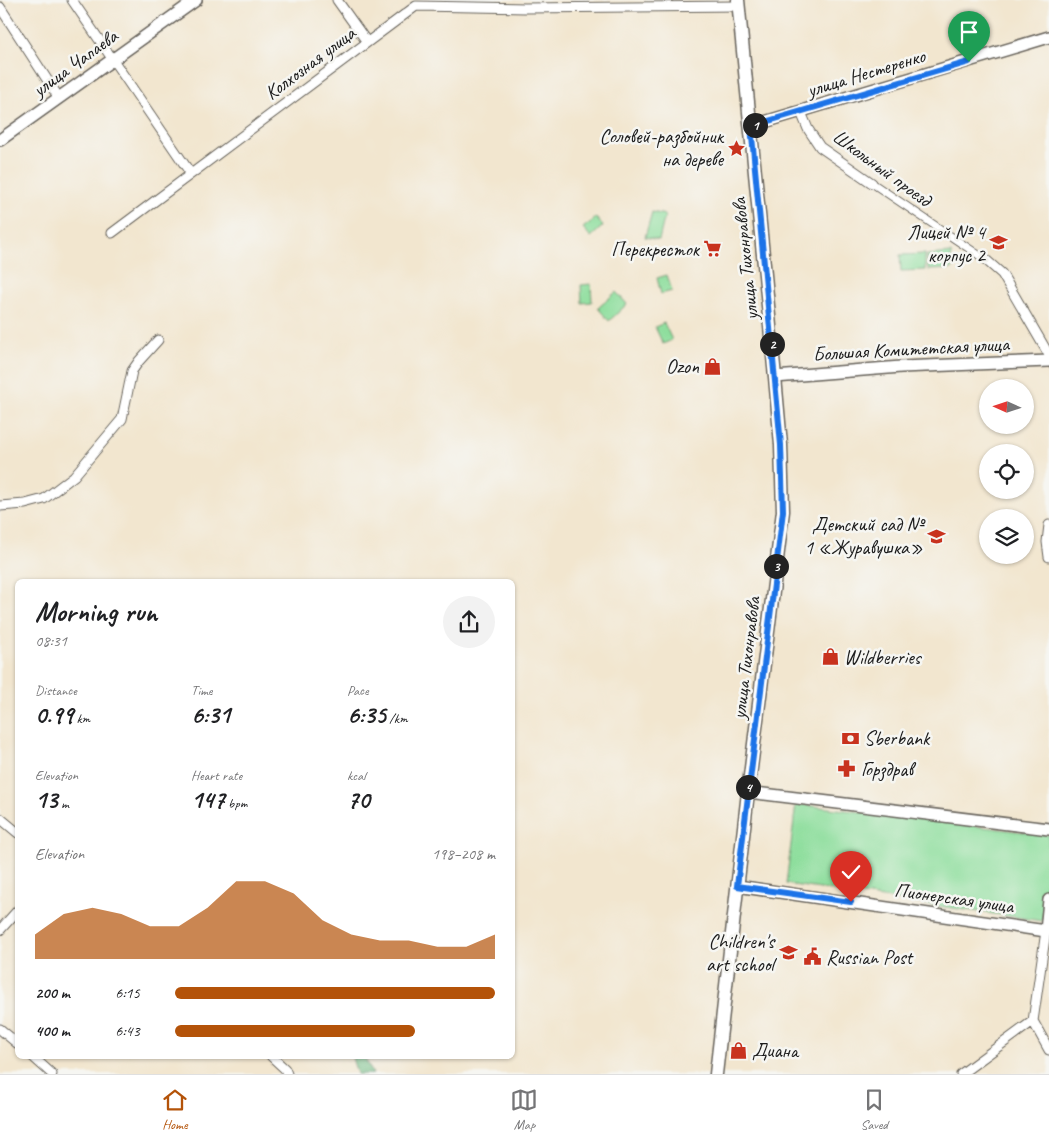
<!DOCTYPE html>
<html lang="en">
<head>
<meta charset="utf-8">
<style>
  body { margin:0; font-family:Caveat,sans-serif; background:#f2f2f2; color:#202124; height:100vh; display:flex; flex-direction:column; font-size:19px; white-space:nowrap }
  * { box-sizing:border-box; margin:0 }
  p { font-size:16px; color:#757577 }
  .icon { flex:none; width:28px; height:28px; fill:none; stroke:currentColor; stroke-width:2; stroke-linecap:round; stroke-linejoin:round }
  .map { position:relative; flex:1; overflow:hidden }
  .details { position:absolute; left:15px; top:579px; width:500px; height:480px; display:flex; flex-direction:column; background:#fff; border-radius:8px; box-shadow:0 1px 4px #0004 }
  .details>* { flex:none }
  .needle { width:32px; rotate:273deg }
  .buttons { position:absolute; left:979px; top:379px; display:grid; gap:10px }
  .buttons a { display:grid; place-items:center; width:55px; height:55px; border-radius:50%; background:#fff; box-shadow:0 1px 4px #0004; font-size:25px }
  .pin { position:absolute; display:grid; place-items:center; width:42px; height:42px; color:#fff; margin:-51px -21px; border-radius:50% 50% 50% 0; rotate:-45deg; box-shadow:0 0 5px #0007 }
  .pin .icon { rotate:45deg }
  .km { position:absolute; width:25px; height:25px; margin:-12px; border-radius:50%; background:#222; color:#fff; font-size:14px; line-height:25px; text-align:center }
  .round { display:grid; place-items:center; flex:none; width:52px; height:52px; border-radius:26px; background:#f2f2f2 }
  .summary { display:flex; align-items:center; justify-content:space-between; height:85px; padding:0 20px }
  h1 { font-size:28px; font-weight:700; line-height:38px }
  .stats { display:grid; grid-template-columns:repeat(3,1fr); gap:8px; height:85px; padding:5px 20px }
  .stats div { display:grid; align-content:center }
  .stats b { font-size:25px; font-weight:700 }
  .stats small { font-size:14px; font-weight:400 }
  .stats p { font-size:14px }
  .chart { height:140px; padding:10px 20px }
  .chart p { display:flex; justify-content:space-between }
  .chart svg { width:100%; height:90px; margin-top:5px; fill:#b45309; opacity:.7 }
  ul { padding:0 20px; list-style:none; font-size:16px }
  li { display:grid; grid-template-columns:80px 60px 1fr; align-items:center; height:38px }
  li i { height:12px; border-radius:6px; background:#b45309 }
  .tab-bar { display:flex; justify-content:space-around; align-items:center; height:70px; border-top:1px solid #e0e0e0; background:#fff; font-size:14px; color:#757577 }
  .tab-bar a { display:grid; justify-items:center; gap:2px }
  .tab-bar .active { color:#b45309 }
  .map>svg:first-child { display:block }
  .green { fill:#8ede9d; stroke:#557d5c }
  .forest { fill:#72bd84; stroke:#476c50 }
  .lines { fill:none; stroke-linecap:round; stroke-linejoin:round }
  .pedestrian-casing { stroke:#67635b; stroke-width:9 }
  .minor-casing { stroke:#67635b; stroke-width:11 }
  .tertiary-casing { stroke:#67635b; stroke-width:14 }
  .secondary-casing { stroke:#67635b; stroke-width:15 }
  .pedestrian { stroke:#fff; stroke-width:7 }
  .minor { stroke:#fff; stroke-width:9 }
  .tertiary { stroke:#fff; stroke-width:11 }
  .secondary { stroke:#fff; stroke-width:12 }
  .route-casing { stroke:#fff; stroke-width:10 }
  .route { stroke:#1a73e8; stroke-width:6 }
  .labels { text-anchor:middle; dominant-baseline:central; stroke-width:5; stroke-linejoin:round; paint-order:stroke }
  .street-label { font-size:20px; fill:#1c1c1c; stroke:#f6f6f2 }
  .poi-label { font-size:20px; fill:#1c1c1c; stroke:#f6f6f2; text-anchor:end }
</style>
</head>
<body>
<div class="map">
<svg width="1049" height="1074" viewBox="0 0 1049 1074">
  <rect width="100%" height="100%" fill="#f6f6f2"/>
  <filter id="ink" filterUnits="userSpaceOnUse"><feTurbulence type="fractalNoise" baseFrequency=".02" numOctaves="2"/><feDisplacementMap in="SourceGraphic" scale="10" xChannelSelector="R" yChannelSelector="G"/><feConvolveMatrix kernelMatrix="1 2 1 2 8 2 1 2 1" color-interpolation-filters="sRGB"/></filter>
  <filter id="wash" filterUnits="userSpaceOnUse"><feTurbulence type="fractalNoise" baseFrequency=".0096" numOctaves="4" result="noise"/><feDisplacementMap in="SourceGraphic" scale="20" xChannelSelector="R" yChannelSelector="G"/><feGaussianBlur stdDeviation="1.12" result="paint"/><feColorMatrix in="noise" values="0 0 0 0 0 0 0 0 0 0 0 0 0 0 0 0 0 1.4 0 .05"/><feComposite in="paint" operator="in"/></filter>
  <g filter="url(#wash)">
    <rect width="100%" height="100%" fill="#f2e6cf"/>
    <path class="green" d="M652,212L665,215L659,240L645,237Z
      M596,218L603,226L591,237L583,228Z
      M951,253L952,269L928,270L927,255Z
      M925,254V270L901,271L900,255Z
      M667,275L672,291L661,294L657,278Z
      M591,284L592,302L582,303L581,285Z
      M616,292L627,304L609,321L598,308Z
      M664,323L672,340L663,344L655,327Z
      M796,804L1049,835V860L1042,921L786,884Z"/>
    <path class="forest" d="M353,1056H364L373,1074H357L352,1058Z"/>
  </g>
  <g filter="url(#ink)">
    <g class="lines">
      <defs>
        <path id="pedestrian" d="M872,183L986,260"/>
        <path id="minor" d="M72,0L191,174
          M337,0L367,42
          M0,7L59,98
          M801,112L808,129L820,147L872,183
          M112,233L416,6L525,8L739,6
          M986,260L1002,274L1049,355
          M0,506L25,504L44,499L74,476L122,419L132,371L139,361L158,340
          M1049,525L1047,542L1049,557
          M0,818L18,833
          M0,930L18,910
          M1046,931L1033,1021L1049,1050
          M0,1029L18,1044
          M32,1056L52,1074
          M271,1056L285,1069L287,1074
          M961,1074L1033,1021"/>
        <path id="tertiary" d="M751,126L1049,37
          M0,140L196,0
          M775,377L901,367L1049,361
          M748,792L1049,829
          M737,886L1046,931L1049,900"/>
        <path id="secondary" d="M716,1074L748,792L783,511L781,445L775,377L738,0"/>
      </defs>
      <use href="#pedestrian" class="pedestrian-casing"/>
      <use href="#minor" class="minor-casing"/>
      <use href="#tertiary" class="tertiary-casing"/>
      <use href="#secondary" class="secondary-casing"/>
      <use href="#pedestrian" class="pedestrian"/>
      <use href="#minor" class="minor"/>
      <use href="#tertiary" class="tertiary"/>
      <use href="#secondary" class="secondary"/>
    </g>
  </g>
  <g class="lines" filter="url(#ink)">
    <defs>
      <path id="route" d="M851,902L737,886L783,511L781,445L751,126L969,62"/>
    </defs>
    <use href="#route" class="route-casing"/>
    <use href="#route" class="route"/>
  </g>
  <defs>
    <symbol id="sight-bare" viewBox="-9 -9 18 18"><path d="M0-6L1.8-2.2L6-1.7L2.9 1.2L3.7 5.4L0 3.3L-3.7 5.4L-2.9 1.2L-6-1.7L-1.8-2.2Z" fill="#c8321e" stroke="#f6f6f2" stroke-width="2.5" paint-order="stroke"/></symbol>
    <symbol id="school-bare" viewBox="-9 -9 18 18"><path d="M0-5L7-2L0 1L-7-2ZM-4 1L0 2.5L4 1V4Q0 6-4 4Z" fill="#c8321e" stroke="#f6f6f2" stroke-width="2.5" paint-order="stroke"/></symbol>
    <symbol id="supermarket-bare" viewBox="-9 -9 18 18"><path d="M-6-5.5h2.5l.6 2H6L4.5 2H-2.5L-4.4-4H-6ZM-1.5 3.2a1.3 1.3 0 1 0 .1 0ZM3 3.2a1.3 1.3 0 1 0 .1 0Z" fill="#c8321e" stroke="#f6f6f2" stroke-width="2.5" paint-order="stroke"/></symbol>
    <symbol id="shop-bare" viewBox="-9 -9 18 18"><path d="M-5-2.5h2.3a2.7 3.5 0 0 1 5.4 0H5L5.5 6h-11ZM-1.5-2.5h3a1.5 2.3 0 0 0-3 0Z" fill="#c8321e" stroke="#f6f6f2" stroke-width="2.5" paint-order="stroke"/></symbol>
    <symbol id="bank-bare" viewBox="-9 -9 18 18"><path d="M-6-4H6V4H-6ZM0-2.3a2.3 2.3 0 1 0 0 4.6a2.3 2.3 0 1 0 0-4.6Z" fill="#c8321e" stroke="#f6f6f2" stroke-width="2.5" paint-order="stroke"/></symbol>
    <symbol id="pharmacy-bare" viewBox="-9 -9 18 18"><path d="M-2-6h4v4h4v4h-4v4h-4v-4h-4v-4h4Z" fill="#c8321e" stroke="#f6f6f2" stroke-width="2.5" paint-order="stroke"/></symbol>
    <symbol id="civic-bare" viewBox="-9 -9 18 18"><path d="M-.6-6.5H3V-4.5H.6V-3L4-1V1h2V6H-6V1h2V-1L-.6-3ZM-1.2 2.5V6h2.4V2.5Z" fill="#c8321e" stroke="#f6f6f2" stroke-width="2.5" paint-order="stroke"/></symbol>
  </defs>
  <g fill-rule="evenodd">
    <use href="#sight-bare" x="724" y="136" width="25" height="25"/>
    <use href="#school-bare" x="986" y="230" width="25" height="25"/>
    <use href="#supermarket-bare" x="700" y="236" width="25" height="25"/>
    <use href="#shop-bare" x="700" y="354" width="25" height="25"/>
    <use href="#school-bare" x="924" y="524" width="25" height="25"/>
    <use href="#shop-bare" x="818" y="644" width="25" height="25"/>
    <use href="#bank-bare" x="838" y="726" width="25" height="25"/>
    <use href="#pharmacy-bare" x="834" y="756" width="25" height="25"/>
    <use href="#school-bare" x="776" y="940" width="25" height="25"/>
    <use href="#civic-bare" x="800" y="944" width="25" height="25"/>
    <use href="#shop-bare" x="726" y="1038" width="25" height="25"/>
  </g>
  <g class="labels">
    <g class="street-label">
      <text transform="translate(75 63) rotate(-36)">улица Чапаева</text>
      <text transform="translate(310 63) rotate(-37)">Колхозная улица</text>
      <text transform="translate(866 73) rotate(-17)">улица Нестеренко</text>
      <text transform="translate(882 168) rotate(36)">Школьный проезд</text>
      <text transform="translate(745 259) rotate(-96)">улица Тихонравова</text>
      <text transform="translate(911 349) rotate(-3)">Большая Комитетская улица</text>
      <text transform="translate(746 658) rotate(-83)">улица Тихонравова</text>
      <text transform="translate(954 898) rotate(8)">Пионерская улица</text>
    </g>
    <g class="poi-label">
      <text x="723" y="136">Соловей-разбойник<tspan x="723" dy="23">на дереве</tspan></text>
      <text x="985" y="232">Лицей № 4<tspan x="985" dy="23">корпус 2</tspan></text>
      <text x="699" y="249">Перекресток</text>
      <text x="699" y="366">Ozon</text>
      <text x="923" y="524">Детский сад №<tspan x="923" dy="23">1 «Журавушка»</tspan></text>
      <text x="844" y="657" text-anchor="start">Wildberries</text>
      <text x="864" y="738" text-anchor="start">Sberbank</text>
      <text x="861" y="769" text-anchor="start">Горздрав</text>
      <text x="774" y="941">Children's<tspan x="774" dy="23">art school</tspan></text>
      <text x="826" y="957" text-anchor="start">Russian Post</text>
      <text x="752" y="1050" text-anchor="start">Диана</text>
    </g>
  </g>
</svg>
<div class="buttons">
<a><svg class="needle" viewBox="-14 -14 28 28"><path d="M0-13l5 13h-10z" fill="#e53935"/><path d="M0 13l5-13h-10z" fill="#757577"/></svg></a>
<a><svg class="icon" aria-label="locate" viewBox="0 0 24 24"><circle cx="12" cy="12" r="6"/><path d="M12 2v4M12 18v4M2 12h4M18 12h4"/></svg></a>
<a><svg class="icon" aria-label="layers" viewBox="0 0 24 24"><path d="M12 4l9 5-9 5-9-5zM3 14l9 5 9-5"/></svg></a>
</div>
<div class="pin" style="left:969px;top:62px;background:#1e9e55"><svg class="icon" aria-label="arrive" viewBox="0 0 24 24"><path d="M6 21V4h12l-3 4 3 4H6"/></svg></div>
<div class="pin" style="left:851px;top:902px;background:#d93025"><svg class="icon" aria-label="check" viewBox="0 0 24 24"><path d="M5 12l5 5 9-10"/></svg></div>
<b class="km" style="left:755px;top:125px">1</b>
<b class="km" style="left:772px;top:344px">2</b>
<b class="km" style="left:776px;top:566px">3</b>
<b class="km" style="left:748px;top:787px">4</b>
<section class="details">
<div class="summary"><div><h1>Morning run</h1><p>08:31</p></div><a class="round"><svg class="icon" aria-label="share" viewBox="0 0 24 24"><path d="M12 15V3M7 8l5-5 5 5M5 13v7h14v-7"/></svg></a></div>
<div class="stats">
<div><p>Distance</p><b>0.99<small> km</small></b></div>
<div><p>Time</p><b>6:31</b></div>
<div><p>Pace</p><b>6:35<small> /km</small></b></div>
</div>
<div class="stats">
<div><p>Elevation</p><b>13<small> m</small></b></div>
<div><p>Heart rate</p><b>147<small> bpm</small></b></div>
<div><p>kcal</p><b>70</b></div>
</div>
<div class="chart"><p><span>Elevation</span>198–208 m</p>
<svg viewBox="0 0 160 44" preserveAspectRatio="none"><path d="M0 44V32L10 22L20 19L30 22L40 28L50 28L60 19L70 6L80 6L90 12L100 25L110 32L120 35L130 35L140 38L150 38L160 32V44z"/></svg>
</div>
<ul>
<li><b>200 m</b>6:15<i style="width:100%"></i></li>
<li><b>400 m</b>6:43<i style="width:75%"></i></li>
</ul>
</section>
</div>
<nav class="tab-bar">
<a class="active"><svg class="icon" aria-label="home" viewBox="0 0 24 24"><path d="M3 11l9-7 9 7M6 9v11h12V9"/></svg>Home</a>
<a><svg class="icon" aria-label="map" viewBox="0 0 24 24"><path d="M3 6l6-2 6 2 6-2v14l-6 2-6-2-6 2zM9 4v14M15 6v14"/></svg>Map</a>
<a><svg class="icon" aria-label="saved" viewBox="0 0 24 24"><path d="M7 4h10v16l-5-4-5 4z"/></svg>Saved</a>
</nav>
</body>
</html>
